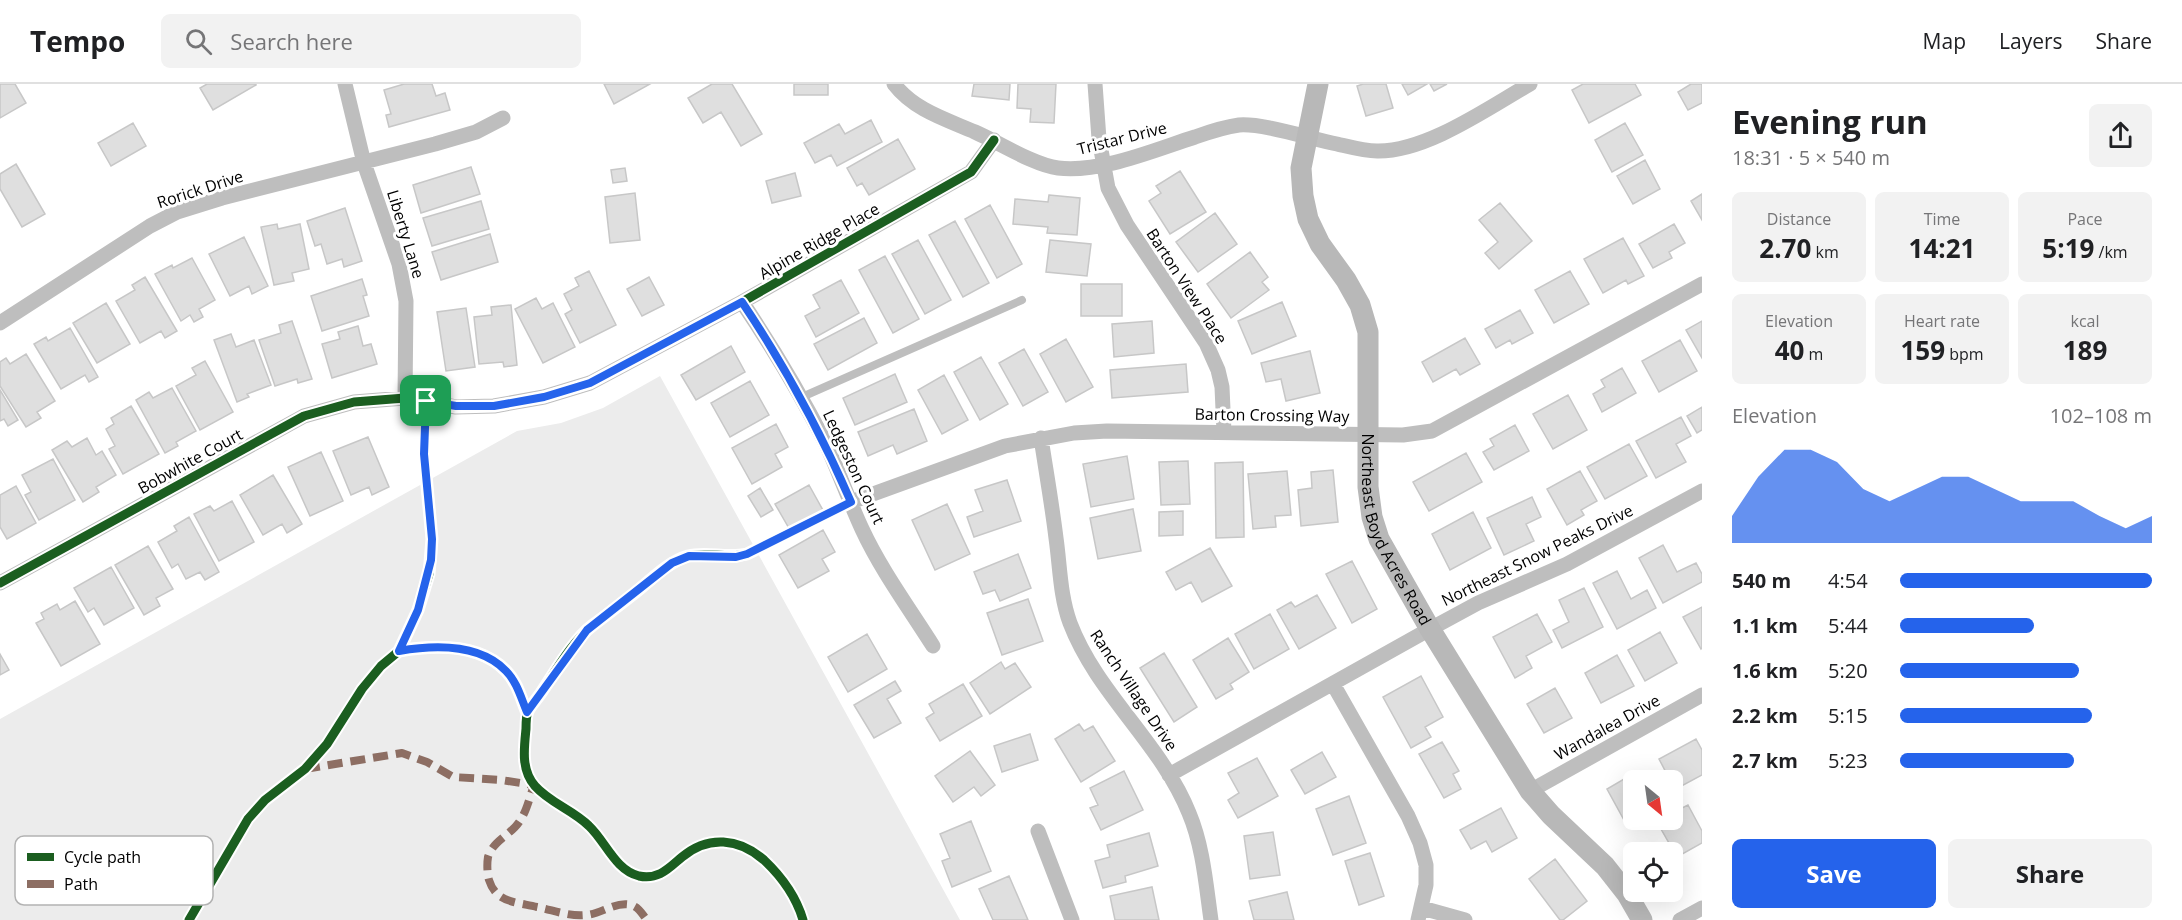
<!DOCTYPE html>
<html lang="en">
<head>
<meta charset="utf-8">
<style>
  body { margin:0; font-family:"Open Sans",sans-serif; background:#f2f2f2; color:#202124; height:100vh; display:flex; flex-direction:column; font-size:22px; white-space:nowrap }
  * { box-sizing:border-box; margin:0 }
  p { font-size:20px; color:#757577 }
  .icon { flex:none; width:33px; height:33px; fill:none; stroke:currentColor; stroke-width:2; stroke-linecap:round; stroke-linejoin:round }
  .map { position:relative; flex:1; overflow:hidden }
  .drawer { display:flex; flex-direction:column; background:#fff; width:480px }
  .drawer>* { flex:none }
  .needle { width:39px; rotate:151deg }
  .buttons { position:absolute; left:1623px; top:686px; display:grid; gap:12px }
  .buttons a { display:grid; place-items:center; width:60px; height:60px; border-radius:9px; background:#fff; box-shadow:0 6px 24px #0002; font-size:30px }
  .pin { position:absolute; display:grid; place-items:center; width:51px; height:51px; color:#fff; margin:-26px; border-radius:12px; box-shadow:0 3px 9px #0006 }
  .round { display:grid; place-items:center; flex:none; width:63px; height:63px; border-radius:9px; background:#f2f2f2 }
  .summary { display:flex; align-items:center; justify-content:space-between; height:102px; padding:0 30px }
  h1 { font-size:33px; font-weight:700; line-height:45px }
  .metrics { display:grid; grid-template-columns:repeat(3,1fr); gap:9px; height:102px; padding:6px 30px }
  .metrics div { display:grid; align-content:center; border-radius:9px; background:#f2f2f2; text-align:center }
  .metrics b { font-size:26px; font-weight:700 }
  .metrics small { font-size:16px; font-weight:400 }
  .metrics p { font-size:16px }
  .chart { height:168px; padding:12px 30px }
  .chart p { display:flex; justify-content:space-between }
  .chart svg { width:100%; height:108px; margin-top:6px; fill:#2563eb; opacity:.7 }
  .button { display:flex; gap:12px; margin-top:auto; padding:12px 30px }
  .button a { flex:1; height:69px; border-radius:9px; background:#2563eb; color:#fff; font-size:24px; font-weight:700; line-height:69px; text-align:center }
  .button a+a { background:#f2f2f2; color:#202124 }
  ul { padding:0 30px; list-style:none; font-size:20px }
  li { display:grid; grid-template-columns:96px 72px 1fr; align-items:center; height:45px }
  li i { height:15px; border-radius:8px; background:#2563eb }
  header { display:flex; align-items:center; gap:36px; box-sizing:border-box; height:84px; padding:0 30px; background:#fff; border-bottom:2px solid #e0e0e0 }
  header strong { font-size:28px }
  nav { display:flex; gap:33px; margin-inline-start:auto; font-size:21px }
  .search { width:420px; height:54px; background:#f2f2f2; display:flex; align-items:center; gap:15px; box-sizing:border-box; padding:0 21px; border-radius:9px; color:#757577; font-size:22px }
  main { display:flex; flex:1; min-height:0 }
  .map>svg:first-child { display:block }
  .green { fill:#ececec }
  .building { fill:#dfdfdf; stroke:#c7c7c7; stroke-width:1.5 }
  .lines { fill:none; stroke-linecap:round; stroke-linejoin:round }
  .lane { stroke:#bebebe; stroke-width:8 }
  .street { stroke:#bebebe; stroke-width:15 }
  .secondary { stroke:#b8b8b8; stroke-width:21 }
  .quiet { stroke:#8d6e63; stroke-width:8; stroke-dasharray:15 8; stroke-linecap:butt }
  .cycleway-casing { stroke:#fff; stroke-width:13 }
  .cycleway { stroke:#1b5e20; stroke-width:9 }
  .route-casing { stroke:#fff; stroke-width:12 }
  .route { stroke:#2563eb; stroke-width:8 }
  .labels { text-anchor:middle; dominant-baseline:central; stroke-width:6; stroke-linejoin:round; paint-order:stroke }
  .street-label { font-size:16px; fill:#000; stroke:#fff }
  .key { fill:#fff; stroke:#b2b2b2; stroke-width:1.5 }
  .key-label { font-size:16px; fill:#000 }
</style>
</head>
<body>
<header>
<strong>Tempo</strong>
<div class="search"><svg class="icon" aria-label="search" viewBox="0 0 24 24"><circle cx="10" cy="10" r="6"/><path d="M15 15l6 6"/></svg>Search here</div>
<nav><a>Map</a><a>Layers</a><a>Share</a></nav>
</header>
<main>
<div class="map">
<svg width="1702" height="836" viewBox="0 0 1702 836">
  <rect width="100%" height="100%" fill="#fff"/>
  <path class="green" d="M660,292L960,836H0V635L517,347L561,339L603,324Z"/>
  <path class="building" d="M0,0H15L26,19L0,34Z
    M207,0H256V1L213,26L200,4Z
    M404,0H432L436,12L445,9L450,26L389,43L386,31L391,30L384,6Z
    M604,0H650L614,20Z
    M712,0H732L762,50L741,62L721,28L703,39L688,14Z
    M794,0H828V11H794Z
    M974,0H1010L1009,16L972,12Z
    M1018,0H1056L1054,39L1030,38L1031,25L1017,24Z
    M1363,0H1386L1393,24L1366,32L1357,2Z
    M1402,0H1427L1408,11Z
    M1430,0H1447L1434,7Z
    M1583,0H1635L1641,11L1589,39L1572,6Z
    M1691,0H1702V19L1688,26L1678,8Z
    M871,36L882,58L837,82L831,71L815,79L804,59L839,40L845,50Z
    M133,39L146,62L111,82L98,59Z
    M1625,39L1643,71L1612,88L1595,56Z
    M898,55L915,85L869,111L862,99L857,102L847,84Z
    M1645,76L1660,105L1633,120L1617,92Z
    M16,80L45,130L22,143L0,105V90Z
    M471,83L480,110L421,129L413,101Z
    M625,84L627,97L613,99L611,86Z
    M1180,87L1206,128L1170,150L1149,117L1161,109L1156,102Z
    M795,89L801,112L772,119L766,97Z
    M635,109L640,156L610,159L605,113Z
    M1702,110V136L1691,117Z
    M1049,111L1080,114L1077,151L1047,149L1048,143L1013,140L1015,115L1048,118Z
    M481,117L489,145L432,162L423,134Z
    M1500,119L1532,157L1499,185L1485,169L1498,158L1479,136Z
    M990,121L1022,180L997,194L965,135Z
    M345,124L362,177L344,183L342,175L327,180L321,160L315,162L307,137Z
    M1215,129L1237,160L1198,188L1176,158Z
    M955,137L989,199L963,213L929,151Z
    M277,140L278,145L300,140L309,185L292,189L294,197L274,201L261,143Z
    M1674,140L1685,159L1669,168L1672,174L1653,184L1639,160Z
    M490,150L498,178L441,196L432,168Z
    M244,153L268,202L252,210L249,202L230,212L209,170Z
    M1623,154L1644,192L1628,200L1626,196L1603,209L1584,175Z
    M918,156L951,216L925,230L892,170Z
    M1050,156L1091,160L1087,192L1046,188Z
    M1250,168L1268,193L1262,198L1269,206L1231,234L1207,200Z
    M885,172L919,235L893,249L859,186Z
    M192,174L215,216L199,225L203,233L194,238L190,231L181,237L155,190L172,181L173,184Z
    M589,187L616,241L580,259L565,230L572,226L564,210L579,202L575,194Z
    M1570,187L1589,220L1554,239L1535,206Z
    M145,193L177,247L165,254L161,247L140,259L116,217L135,206L132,201Z
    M649,193L664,221L642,232L627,205Z
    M362,195L367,211L363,212L369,232L322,247L311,212Z
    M841,196L859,229L816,253L805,232L820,224L813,211Z
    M1081,200H1122V232H1081Z
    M536,214L542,225L553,219L575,263L543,279L515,225Z
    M1282,218L1296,252L1252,270L1238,237Z
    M106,219L130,260L97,279L73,239Z
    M511,221L517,281L504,283L503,278L479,280L474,233L492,231L491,223Z
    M466,224L475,283L446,287L437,228Z
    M1520,226L1533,249L1512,260L1510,256L1496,264L1485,245Z
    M864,234L877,259L828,286L814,260Z
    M292,237L312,295L298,299L297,295L275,302L259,256L281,249L279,241Z
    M1152,237L1154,269L1114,273L1112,240Z
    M1702,237V274L1686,246Z
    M358,242L363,262L371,260L377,280L332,294L322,260L340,255L338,248Z
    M70,244L98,293L89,298L85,291L61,305L34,260L46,253L48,257Z
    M231,250L236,263L254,256L271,301L247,310L249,313L237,318L214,256Z
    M1465,254L1480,280L1460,291L1456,285L1433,298L1422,278Z
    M1066,255L1093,303L1066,318L1040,270Z
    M1680,256L1697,287L1659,308L1642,277Z
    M731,262L745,288L696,316L681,291Z
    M1024,265L1048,308L1023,322L999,279Z
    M1310,267L1320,309L1286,317L1281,295L1266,298L1261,279Z
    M26,270L55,317L37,328L41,334L26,343L0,302V278L6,274L10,280Z
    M981,273L1008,320L980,336L954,288Z
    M205,277L233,328L200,346L176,302L196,291L192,284Z
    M1186,280L1188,308L1112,314L1110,286Z
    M1622,284L1636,309L1602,328L1593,310L1605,303L1601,296Z
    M895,290L907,318L855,341L843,314Z
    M944,291L968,336L942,350L918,306Z
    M750,297L769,331L730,353L711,319Z
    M172,304L196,347L176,358L178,362L165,369L136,316L149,308L153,314Z
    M0,306L18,336L8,342L4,335L0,337Z
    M1568,311L1587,346L1553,365L1533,330Z
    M131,322L159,370L123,390L109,365L115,362L106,345L114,340L111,334Z
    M1702,323V346L1697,349L1687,332Z
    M914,325L927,357L897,370L893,361L868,372L858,348Z
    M1681,333L1691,352L1676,360L1686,378L1656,394L1636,357Z
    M776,340L788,363L775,370L782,383L752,400L732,364Z
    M1515,341L1529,367L1494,386L1483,368L1494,362L1490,355Z
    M368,353L389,403L372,411L369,403L351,411L333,367Z
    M87,354L96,371L102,367L116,391L96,403L99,408L83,418L52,366L67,357L72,363Z
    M1629,360L1647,392L1605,415L1587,383Z
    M321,368L343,417L310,432L288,383Z
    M1466,369L1482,398L1429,427L1413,398Z
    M1127,372L1134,415L1091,423L1083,380Z
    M53,375L75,416L39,436L25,411L31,408L22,391Z
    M1188,377L1190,420L1161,421L1159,378Z
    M1243,378L1244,453L1216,454L1215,379Z
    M1333,386L1338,438L1301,442L1298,406L1312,404L1311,388Z
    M1287,387L1291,431L1275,432L1276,443L1253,445L1248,390Z
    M1580,387L1597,417L1581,426L1584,431L1567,441L1547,405Z
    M273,391L302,440L287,449L282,440L263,451L240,411Z
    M1007,396L1021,437L974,453L967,433L983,427L975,406Z
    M809,401L824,428L790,446L775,420Z
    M16,402L36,439L7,455L0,443V411Z
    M760,404L773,426L761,433L748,412Z
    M1532,413L1541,433L1526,440L1534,457L1504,471L1487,434Z
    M232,417L254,458L219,477L194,430L210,422L214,427Z
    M947,420L970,470L935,486L912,436Z
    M1133,425L1141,467L1098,475L1090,434Z
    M1183,427V451L1159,452V428Z
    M1473,428L1491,464L1450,486L1432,450Z
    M189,433L219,488L205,496L200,488L186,495L178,480L172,484L158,458L177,447L174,442Z
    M823,446L835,468L822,475L829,487L798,504L779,471Z
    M1663,461L1677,488L1696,479L1702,490V498L1663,519L1639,474Z
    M148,462L173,505L156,514L160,522L144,531L115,481Z
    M1210,464L1232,502L1202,518L1191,498L1176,506L1166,488Z
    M1018,470L1031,504L1000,517L995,506L983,510L974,488Z
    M1352,477L1377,525L1352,539L1326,490Z
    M111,483L134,524L104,541L94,524L88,528L74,504Z
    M1617,487L1631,515L1647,506L1656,524L1617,545L1593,499Z
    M1584,504L1603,543L1562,564L1553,546L1569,538L1559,516Z
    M1317,511L1336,544L1299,565L1277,526L1291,518L1295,523Z
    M1028,515L1043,557L1002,571L987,529Z
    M75,517L100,560L61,582L36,539L44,535L41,529L57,520L60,526Z
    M1702,523V564L1701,565L1683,533Z
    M1270,530L1289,565L1254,585L1235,550Z
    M1537,530L1552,558L1526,572L1532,584L1515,594L1493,553Z
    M1660,548L1677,579L1645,597L1628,566Z
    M867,550L887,585L848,608L828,573Z
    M1228,554L1249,588L1230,600L1233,605L1216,615L1193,576Z
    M1164,569L1197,623L1174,638L1140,584Z
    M0,570L9,586L0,591Z
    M1617,571L1634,602L1601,619L1585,589Z
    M1001,578L1005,585L1015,579L1031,603L990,630L970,599Z
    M1421,592L1443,633L1425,643L1431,653L1411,664L1383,613Z
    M895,597L901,607L887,615L901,639L874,654L854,621Z
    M963,600L982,632L940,657L926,634L934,629L929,620Z
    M1555,604L1572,634L1544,649L1527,620Z
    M1079,640L1084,647L1093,642L1115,677L1081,698L1055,655Z
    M1030,650L1038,676L1002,688L994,662Z
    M1696,655L1702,666V691L1676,705L1672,696H1670L1659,675Z
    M1442,658L1459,687L1453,690L1461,705L1444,714L1419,670Z
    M970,667L995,701L981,712L974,703L953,718L935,692Z
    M1322,668L1336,693L1305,710L1291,686Z
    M1257,674L1278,712L1238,734L1228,716L1239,709L1228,689Z
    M1124,687L1143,726L1101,746L1090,724L1098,721L1090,704Z
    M1636,688L1641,696H1634V731L1624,736L1607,705Z
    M1349,712L1366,759L1333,771L1316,725Z
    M1688,721L1702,747V759L1677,773L1657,738L1663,735H1672V729Z
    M1501,724L1517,754L1492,768L1486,757L1471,765L1460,746Z
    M971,737L991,787L952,803L942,777L950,774L940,750Z
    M1273,748L1280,791L1250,795L1244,752Z
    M1149,749L1158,782L1125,792L1126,798L1103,804L1095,777L1110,773L1107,761Z
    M1370,769L1384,812L1359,821L1345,777Z
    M1555,775L1587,817L1563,836H1560L1529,795Z
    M1009,792L1028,836H993L979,805Z
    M1152,803L1159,836H1115L1110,812Z
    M1287,808L1294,836H1254L1249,817Z"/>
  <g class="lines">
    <path class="lane" d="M802,313L1022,216"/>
    <path class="street" d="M345,0L364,79L399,180L406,217L405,314
      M894,0C914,26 945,35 975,48C998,58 1034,81 1058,84C1101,89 1154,66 1195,53C1209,48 1224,43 1239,41C1263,39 1311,55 1337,60C1350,63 1364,67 1377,67C1426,68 1488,24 1530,0
      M1095,0L1099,55L1108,104L1127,141L1206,259L1218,286L1222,303L1224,348
      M742,218C773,264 801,311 826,360C839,388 849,417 862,445C881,486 909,524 933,562
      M0,239L150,142L177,128L222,114L435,60L476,48L503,34
      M1041,354C1046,387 1052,421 1056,454C1060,482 1060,512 1070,539C1097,610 1161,659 1189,729C1203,762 1206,801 1211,836
      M851,418L1005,362L1074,349L1107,347L1403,351L1432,347L1702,200
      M0,499L304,332L354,318L405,314L456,323L494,322L544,313L590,299L742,218L971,88L994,56
      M1333,600L1408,732L1420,759L1426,781V801L1418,836
      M1169,691L1430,545L1478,519L1567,480L1702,407
      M1530,707L1702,611
      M1038,747L1072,836
      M1422,824L1465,836
      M1680,836L1702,824"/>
    <path class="secondary" id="s1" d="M1318,0L1301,84L1303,112L1308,135L1320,160L1346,196L1360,221L1368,248V403L1372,433L1379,455L1430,545L1530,707L1551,731L1605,782L1627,810L1642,836"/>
    <path class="quiet" d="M305,685L402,669L427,678L453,693L501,696L534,701C530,712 527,726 521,735C513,750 493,756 488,773C487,779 487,789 489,796C496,819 517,818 537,823C553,826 570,833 586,831C601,830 616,817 631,821C639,823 642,830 647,836"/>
    <defs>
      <path id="cycleway" d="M0,499L304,332L354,318L405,314L456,323L494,322L544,313L590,299L742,218L971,88L994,56
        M399,567C434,561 479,559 506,587C517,598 521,614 527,629
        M189,836L248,735L265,716L305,685L327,660L362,605L381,582L399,567L418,526L429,490L432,455L424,370L426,317
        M803,836C796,812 782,793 764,776C739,754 708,751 682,773C669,784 659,796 639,792C615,786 606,758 589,742C573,726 550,719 535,702C521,686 524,665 526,645C526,640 526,632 528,627C531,621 537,615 541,609C555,588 573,556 593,541C608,530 622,519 636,508C652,495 668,478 688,472C707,467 727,475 747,470L851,418"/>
    </defs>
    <use href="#cycleway" class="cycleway-casing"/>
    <use href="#cycleway" class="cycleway"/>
  </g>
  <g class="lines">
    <defs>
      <path id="route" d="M742,218C785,282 820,347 851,418L747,470L736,473L689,472L672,479L587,546L527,628C521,614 517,598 506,587C479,559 434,561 399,567L418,526L431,476L432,455L424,370L426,317L456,322H494L544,313L590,299Z"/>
    </defs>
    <use href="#route" class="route-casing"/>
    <use href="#route" class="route"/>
  </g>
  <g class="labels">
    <g class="street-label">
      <text transform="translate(1122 54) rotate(-14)">Tristar Drive</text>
      <text transform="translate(200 105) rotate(-18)">Rorick Drive</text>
      <text transform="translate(406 150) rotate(73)">Liberty Lane</text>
      <text transform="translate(819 157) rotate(-30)">Alpine Ridge Place</text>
      <text transform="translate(1187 202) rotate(57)">Barton View Place</text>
      <text transform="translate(1272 331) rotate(1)">Barton Crossing Way</text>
      <text transform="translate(190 377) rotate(-29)">Bobwhite Court</text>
      <text transform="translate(854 383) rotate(65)">Ledgeston Court</text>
      <text stroke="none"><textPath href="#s1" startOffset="470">Northeast Boyd Acres Road</textPath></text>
      <text transform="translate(1537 471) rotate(-26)">Northeast Snow Peaks Drive</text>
      <text transform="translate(1134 606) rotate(56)">Ranch Village Drive</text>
      <text transform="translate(1607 643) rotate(-29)">Wandalea Drive</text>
    </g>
  </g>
  <rect x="15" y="752" width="198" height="69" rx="9" class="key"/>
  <rect x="27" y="769" width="27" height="8" fill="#1b5e20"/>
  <rect x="27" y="796" width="27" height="8" fill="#8d6e63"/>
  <g class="key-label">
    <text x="64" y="779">Cycle path</text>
    <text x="64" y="806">Path</text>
  </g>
</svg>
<div class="buttons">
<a><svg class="needle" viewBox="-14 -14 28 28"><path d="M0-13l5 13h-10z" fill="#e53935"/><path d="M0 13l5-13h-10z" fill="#757577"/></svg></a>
<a><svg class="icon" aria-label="locate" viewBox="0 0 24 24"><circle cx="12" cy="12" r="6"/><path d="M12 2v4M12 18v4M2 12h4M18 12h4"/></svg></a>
</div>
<div class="pin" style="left:426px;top:317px;background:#1e9e55"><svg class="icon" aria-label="arrive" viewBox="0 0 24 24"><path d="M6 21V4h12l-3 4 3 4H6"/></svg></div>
</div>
<section class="drawer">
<div class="summary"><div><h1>Evening run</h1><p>18:31 · 5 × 540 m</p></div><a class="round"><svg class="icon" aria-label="share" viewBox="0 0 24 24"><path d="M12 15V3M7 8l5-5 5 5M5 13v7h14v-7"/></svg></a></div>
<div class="metrics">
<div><p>Distance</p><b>2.70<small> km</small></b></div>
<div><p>Time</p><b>14:21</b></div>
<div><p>Pace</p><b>5:19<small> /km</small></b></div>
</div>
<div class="metrics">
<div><p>Elevation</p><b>40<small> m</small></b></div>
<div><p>Heart rate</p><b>159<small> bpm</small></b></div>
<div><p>kcal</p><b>189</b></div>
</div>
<div class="chart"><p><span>Elevation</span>102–108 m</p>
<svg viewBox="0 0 160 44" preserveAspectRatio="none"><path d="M0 44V33L10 17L20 6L30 6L40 11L50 22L60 27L70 22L80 17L90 17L100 22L110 27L120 27L130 27L140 33L150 38L160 33V44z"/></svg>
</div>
<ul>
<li><b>540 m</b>4:54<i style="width:100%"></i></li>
<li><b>1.1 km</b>5:44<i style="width:53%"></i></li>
<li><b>1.6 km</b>5:20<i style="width:71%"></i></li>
<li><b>2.2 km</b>5:15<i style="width:76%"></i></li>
<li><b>2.7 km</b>5:23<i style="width:69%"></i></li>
</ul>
<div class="button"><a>Save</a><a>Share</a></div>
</section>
</main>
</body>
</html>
